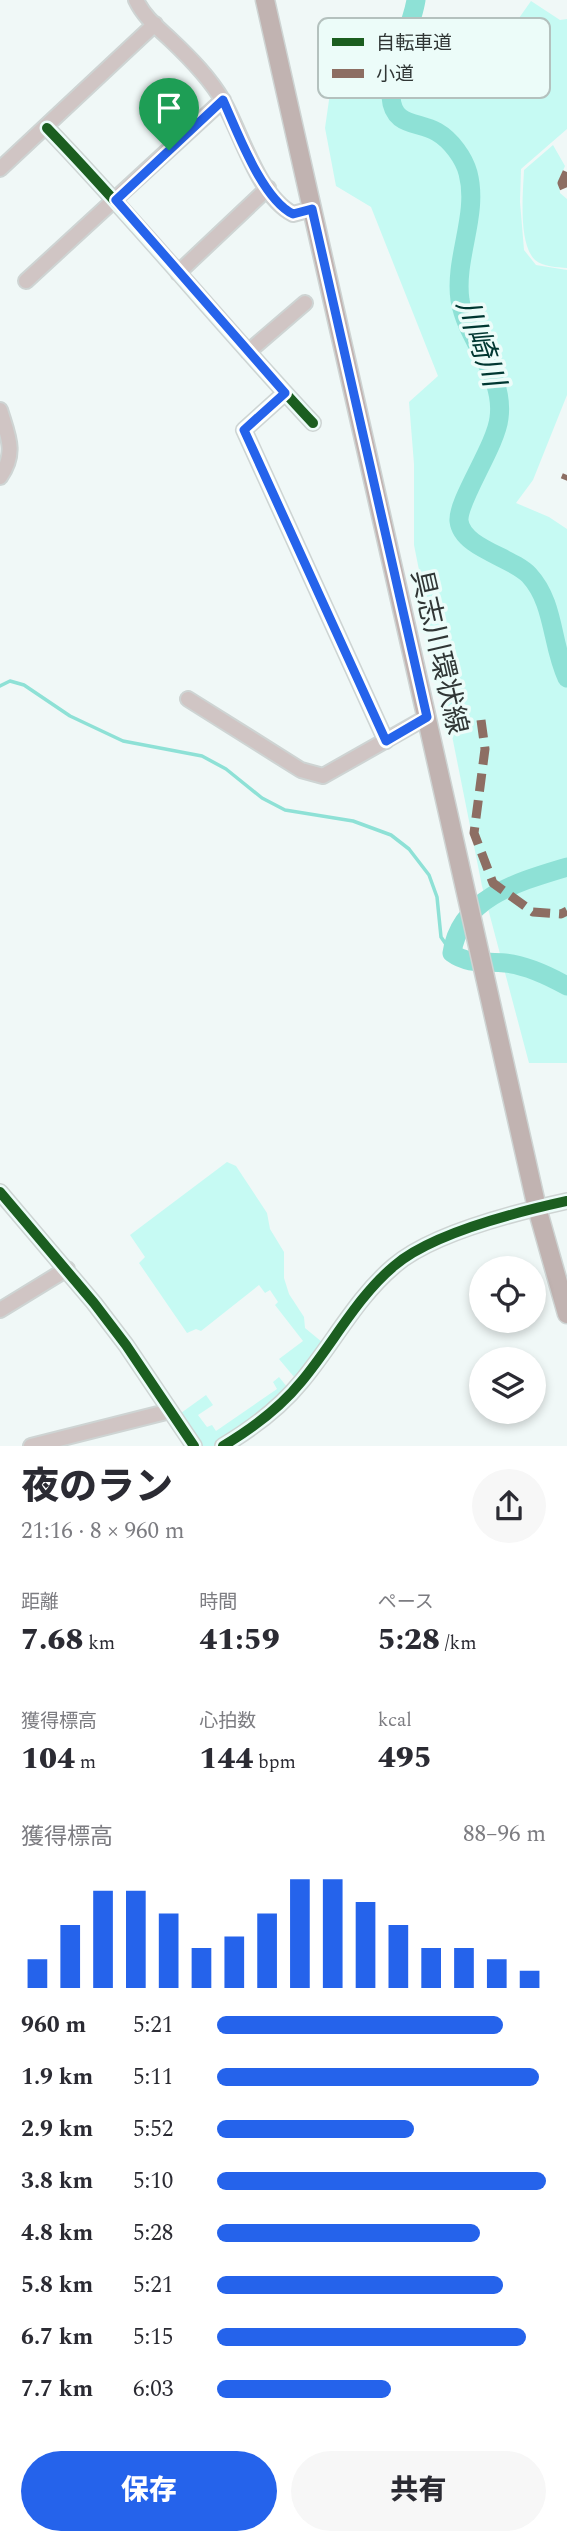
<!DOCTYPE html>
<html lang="ja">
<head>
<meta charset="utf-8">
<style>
  body { margin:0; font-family:Spectral,"Noto Sans JP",serif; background:#f7f7f7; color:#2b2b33; height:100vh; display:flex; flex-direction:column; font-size:26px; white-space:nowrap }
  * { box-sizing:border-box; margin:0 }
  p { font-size:23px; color:#7c7c81 }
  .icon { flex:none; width:38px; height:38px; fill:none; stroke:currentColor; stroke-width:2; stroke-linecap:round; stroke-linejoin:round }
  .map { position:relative; height:1446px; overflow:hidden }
  .drawer { display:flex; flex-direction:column; background:#fff; flex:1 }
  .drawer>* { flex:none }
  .fabs { position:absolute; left:469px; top:1256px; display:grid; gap:14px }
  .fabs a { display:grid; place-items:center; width:77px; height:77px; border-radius:50%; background:#fff; box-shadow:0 4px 10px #0003; font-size:35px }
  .pin { position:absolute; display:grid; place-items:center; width:60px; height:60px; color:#fff; margin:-72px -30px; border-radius:50% 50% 50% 0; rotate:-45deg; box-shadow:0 0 7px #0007 }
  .pin .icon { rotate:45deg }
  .round { display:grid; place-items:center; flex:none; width:74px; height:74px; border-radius:37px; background:#f7f7f7 }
  .head { display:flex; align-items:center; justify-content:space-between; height:119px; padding:0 21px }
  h1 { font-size:38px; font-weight:800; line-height:52px }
  .figures { display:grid; grid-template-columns:repeat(3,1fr); gap:10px; height:119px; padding:7px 21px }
  .figures div { display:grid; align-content:center }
  .figures b { font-size:30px; font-weight:800 }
  .figures small { font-size:19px; font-weight:400 }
  .figures p { font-size:19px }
  .chart { height:196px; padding:14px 21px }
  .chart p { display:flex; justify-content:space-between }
  .chart svg { width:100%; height:126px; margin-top:7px; stroke:#2563eb; stroke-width:6 }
  .cta { display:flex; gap:14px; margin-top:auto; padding:14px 21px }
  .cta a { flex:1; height:80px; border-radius:42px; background:#2563eb; color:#fff; font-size:28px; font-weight:800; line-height:80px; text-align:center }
  .cta a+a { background:#f7f7f7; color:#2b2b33 }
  ul { padding:0 21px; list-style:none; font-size:23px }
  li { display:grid; grid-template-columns:112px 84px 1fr; align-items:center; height:52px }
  li i { height:18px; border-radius:9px; background:#2563eb }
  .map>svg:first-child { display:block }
  .green { fill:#c6faf3 }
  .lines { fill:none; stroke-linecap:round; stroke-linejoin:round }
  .stream { stroke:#8ee1d6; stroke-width:3.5 }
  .river { stroke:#8ee1d6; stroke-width:19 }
  .minor-casing { stroke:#ced4d3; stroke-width:18 }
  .major-casing { stroke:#ced4d3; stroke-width:21 }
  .minor { stroke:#d0c5c4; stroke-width:14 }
  .major { stroke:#c1b3b1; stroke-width:18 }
  .quiet { stroke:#8d6e63; stroke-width:9; stroke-dasharray:18 9; stroke-linecap:butt }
  .cycleway-casing { stroke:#ecfcf9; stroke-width:15 }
  .cycleway { stroke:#1b5e20; stroke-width:10 }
  .route-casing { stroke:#fff; stroke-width:14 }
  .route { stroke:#2563eb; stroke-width:9 }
  .labels { text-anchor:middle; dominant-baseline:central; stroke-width:7; stroke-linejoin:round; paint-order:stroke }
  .street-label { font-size:28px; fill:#303635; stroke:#ecfcf9 }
  .water-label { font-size:30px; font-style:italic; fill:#003731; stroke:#ecfcf9 }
  .key { fill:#ecfcf9; stroke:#b4c1be; stroke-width:2 }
  .key-label { font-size:19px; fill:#303635 }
</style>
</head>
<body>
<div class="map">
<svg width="567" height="1446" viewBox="0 0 567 1446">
  <rect width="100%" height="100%" fill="#f0f8f7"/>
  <path class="green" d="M531,1L560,20L567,19V129L521,169L520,202L524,250L536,265L567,270V395L533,480L516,503L549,517L567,529V1063H529L482,886L414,545V464L409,402L438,376L371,207L336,186L325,128L334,65L433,40L470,50L505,38Z
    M553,145L565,166L559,180L560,193L567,199V268C557,267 543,267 535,260C518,244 523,193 524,170Z
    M227,1162L236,1166L267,1213L270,1229L284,1252V1278L289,1294L304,1317L305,1328L328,1347L300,1384L279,1359L303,1341L275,1305L278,1302L270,1290L265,1293L259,1285L201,1331L196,1329L187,1333L139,1263L145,1257L130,1235Z
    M279,1377L292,1393L223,1446H194L174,1418L206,1395L213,1405L198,1415L207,1427L212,1425L216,1431L277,1389L273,1382Z"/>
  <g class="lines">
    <path class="stream" d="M0,686L10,681L24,685L70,716L123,741L202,756L226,769L262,798L285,810L353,821L391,835L409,849L429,875L437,897L441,937L452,953"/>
    <path class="river" d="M416,0C411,32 389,64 391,97C393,127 418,121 437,132C451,140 464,158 468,173C479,215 454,258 460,300C467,342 505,374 499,418C496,446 457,501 459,521C462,548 512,557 529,575C555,603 551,644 567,678
      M567,867C521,881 460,897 452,953C468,965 486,961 505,963C525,965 549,976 567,986"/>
    <defs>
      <path id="minor" d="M136,0C144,17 157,27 171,40C190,58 210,78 223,101C241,133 259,197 293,214L312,209
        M47,128C139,223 222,326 313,423
        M0,169L155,24
        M178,273L268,188
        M26,281L223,100
        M248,352L305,303
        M285,393L244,430L386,741
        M0,410C8,436 17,453 0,477
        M188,699L301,770L323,776L427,717
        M0,1192L94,1303L126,1345L194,1446
        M0,1310L67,1269
        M31,1446L170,1411
        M223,1446C253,1428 279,1409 301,1382C333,1344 356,1298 394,1266C432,1233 517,1212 567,1201"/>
      <path id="major" d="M265,0L537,1208L567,1314"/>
    </defs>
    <use href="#minor" class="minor-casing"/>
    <use href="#major" class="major-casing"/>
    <use href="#minor" class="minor"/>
    <use href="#major" class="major"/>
    <path class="quiet" d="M567,172L562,183L567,195
      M565,480L567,475
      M481,720L485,749L474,833L493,883L533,912L561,914L567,911"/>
    <defs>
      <path id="cycleway" d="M47,128C139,223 222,326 313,423
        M285,393L244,430L386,741
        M0,1192L94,1303L126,1345L194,1446
        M223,1446C253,1428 279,1409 301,1382C333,1344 356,1298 394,1266C432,1233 517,1212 567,1201"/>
    </defs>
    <use href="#cycleway" class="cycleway-casing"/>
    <use href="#cycleway" class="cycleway"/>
  </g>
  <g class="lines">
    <defs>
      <path id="route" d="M223,100C237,131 262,199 293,214L312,209L427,717L386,741L244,430L285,393L116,200Z"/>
    </defs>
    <use href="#route" class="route-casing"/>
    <use href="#route" class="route"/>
  </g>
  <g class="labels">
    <g class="street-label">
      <text transform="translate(439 652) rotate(77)">具志川環状線</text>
    </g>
    <g class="water-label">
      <text transform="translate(480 343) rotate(71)">川崎川</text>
    </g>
  </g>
  <rect x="318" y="18" width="232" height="80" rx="10" class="key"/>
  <rect x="332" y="38" width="32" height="8" fill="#1b5e20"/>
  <rect x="332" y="69" width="32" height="9" fill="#8d6e63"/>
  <g class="key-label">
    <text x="376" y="49">自転車道</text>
    <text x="376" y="80">小道</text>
  </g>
</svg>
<div class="fabs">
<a><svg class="icon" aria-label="locate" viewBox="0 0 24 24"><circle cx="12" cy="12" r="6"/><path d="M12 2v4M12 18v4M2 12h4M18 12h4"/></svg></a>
<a><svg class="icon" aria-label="layers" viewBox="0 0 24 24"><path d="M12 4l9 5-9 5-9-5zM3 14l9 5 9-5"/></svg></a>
</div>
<div class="pin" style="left:169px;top:150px;background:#1e9e55"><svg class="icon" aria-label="arrive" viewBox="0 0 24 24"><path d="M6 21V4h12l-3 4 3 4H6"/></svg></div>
</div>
<section class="drawer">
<div class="head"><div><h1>夜のラン</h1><p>21:16 · 8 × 960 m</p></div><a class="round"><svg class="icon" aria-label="share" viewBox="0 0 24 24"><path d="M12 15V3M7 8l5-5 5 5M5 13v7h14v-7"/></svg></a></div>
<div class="figures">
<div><p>距離</p><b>7.68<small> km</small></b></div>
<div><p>時間</p><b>41:59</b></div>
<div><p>ペース</p><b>5:28<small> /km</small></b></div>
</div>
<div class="figures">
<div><p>獲得標高</p><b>104<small> m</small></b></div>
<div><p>心拍数</p><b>144<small> bpm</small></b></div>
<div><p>kcal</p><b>495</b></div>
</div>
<div class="chart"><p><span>獲得標高</span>88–96 m</p>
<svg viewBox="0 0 160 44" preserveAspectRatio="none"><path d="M5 44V34M15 44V22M25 44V10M35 44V10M45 44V18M55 44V30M65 44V26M75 44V18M85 44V6M95 44V6M105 44V14M115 44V22M125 44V30M135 44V30M145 44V34M155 44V38"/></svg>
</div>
<ul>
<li><b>960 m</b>5:21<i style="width:87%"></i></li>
<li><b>1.9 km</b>5:11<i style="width:98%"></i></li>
<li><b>2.9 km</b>5:52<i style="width:60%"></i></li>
<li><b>3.8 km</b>5:10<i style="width:100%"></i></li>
<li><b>4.8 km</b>5:28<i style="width:80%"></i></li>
<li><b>5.8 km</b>5:21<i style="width:87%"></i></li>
<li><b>6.7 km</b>5:15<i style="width:94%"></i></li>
<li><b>7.7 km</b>6:03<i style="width:53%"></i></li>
</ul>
<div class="cta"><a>保存</a><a>共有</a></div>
</section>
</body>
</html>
